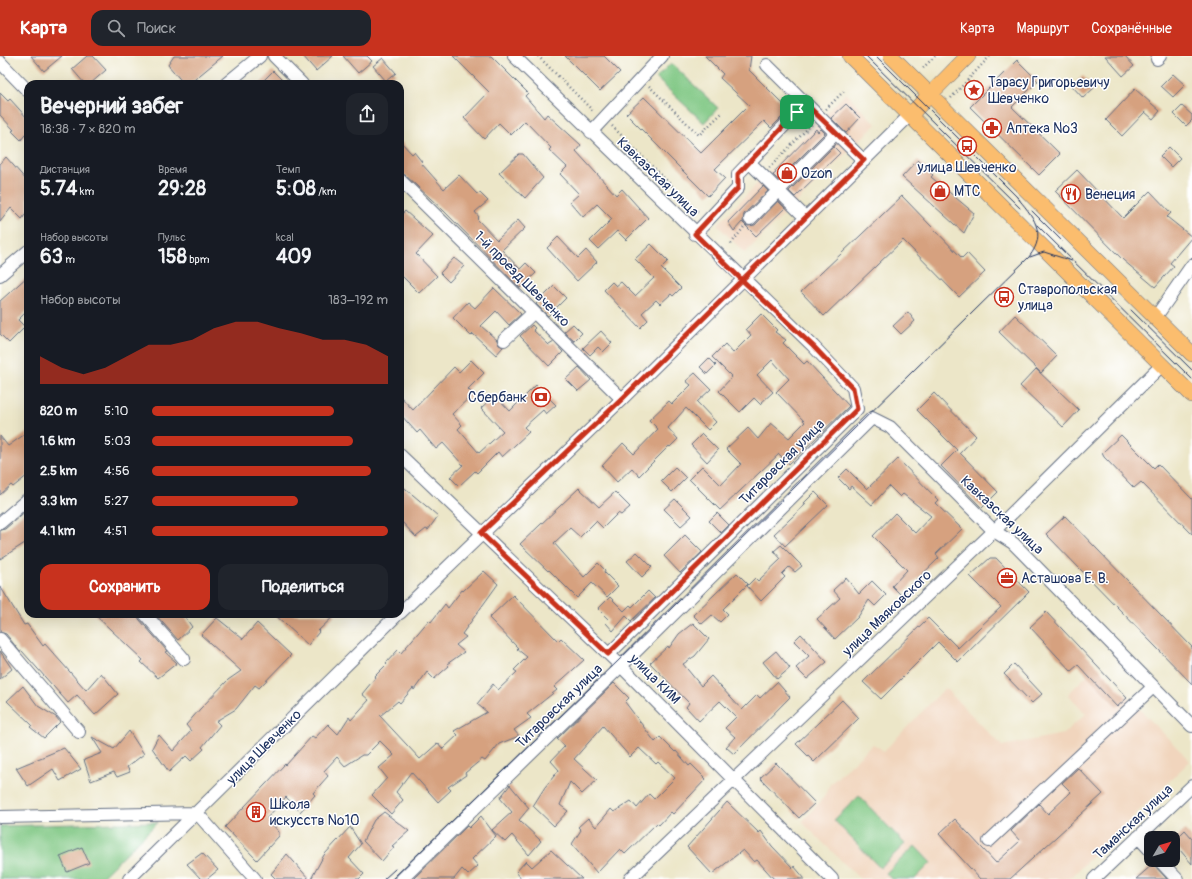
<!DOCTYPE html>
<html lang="ru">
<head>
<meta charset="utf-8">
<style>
  body { margin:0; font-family:Pangolin,sans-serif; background:#20242c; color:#f1f3f6; height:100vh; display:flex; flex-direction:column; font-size:15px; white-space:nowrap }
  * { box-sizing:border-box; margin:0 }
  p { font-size:13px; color:#9ea1a6 }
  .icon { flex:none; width:22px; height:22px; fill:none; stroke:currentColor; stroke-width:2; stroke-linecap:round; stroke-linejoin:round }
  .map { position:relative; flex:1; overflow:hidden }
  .sheet { position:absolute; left:24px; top:24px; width:380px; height:538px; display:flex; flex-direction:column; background:#171b24; border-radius:12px; box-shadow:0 4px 16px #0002 }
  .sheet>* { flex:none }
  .needle { width:26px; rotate:52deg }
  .controls { position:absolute; left:1144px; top:775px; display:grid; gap:8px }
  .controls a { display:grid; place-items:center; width:36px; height:36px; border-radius:8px; background:#171b24; box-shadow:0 4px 16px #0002; font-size:20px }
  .pin { position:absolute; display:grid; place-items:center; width:34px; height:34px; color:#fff; margin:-17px; border-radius:8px; box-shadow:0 2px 6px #0006 }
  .round { display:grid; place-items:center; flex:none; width:42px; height:42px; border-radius:12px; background:#20242c }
  .head { display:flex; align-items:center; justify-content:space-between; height:68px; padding:0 16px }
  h1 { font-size:22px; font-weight:700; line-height:30px }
  .metrics { display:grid; grid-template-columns:repeat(3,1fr); gap:6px; height:68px; padding:4px 16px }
  .metrics div { display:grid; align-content:center }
  .metrics b { font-size:20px; font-weight:700 }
  .metrics small { font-size:11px; font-weight:400 }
  .metrics p { font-size:11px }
  .chart { height:112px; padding:8px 16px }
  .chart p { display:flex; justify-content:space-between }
  .chart svg { width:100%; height:72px; margin-top:4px; fill:#c8321e; opacity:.7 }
  .button { display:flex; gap:8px; margin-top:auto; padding:8px 16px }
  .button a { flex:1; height:46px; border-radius:12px; background:#c8321e; color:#fff; font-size:16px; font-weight:700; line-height:46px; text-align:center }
  .button a+a { background:#20242c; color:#f1f3f6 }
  ul { padding:0 16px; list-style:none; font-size:13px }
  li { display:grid; grid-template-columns:64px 48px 1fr; align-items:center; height:30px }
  li i { height:10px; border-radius:5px; background:#c8321e }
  header { display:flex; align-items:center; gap:24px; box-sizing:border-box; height:56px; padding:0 20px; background:#c8321e; color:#fff }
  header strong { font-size:19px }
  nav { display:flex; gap:22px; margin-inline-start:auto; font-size:14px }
  .search { width:280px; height:36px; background:#20242c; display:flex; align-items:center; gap:10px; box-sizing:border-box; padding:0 14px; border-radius:12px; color:#9ea1a6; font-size:15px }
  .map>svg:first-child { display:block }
  .built { fill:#f1d5bd }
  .green { fill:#7fc783; stroke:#4d7b70 }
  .building { fill:#d6a17f }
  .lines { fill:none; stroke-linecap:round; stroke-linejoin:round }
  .minor-casing { stroke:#646f83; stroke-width:14 }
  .major-casing { stroke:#646f83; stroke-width:16 }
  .path { stroke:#646f83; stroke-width:2.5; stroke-dasharray:1 3; stroke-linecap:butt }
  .minor { stroke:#fff; stroke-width:12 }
  .major { stroke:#fbbd6e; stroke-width:15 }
  .tram { stroke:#1b2f5e; stroke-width:1 }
  .route-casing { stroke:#fff; stroke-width:8 }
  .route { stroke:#c8321e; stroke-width:5 }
  .labels { text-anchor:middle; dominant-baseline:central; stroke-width:3; stroke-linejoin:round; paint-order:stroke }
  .poi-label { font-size:14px; fill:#1b2f5e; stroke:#fff; text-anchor:start }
  .street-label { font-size:14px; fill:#1b2f5e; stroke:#fff }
</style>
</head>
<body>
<header>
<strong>Карта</strong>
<div class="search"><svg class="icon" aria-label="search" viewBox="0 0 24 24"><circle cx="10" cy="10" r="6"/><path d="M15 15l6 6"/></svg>Поиск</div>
<nav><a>Карта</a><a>Маршрут</a><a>Сохранённые</a></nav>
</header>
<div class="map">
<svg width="1192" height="823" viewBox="0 0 1192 823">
  <rect width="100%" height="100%" fill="#fff"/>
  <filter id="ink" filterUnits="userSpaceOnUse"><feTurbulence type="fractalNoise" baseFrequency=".025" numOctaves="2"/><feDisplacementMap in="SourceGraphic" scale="8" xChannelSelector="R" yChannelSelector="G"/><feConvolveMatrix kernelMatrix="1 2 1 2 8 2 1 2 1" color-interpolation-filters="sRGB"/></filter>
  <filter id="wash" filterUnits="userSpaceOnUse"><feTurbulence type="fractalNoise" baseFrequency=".012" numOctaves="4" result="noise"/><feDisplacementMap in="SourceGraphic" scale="16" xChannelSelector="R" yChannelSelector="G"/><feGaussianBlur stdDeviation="0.9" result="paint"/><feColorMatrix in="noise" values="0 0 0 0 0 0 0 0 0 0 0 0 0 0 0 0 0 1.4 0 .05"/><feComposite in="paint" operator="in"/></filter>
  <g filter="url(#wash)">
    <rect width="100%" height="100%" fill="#ece6c8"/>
    <path class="built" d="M846,37L876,68L745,197L717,169Z
      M1097,609L1190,705L1069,823H860L802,766L824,741L830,728L873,688L884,695L945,632L1002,690L1063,678L1086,658L1068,638Z"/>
    <path class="green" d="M671,7L718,52L704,67L656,22Z
      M859,740L905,788L880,812L834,764Z
      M158,766L100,823H0V770Z
      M915,790L931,807L915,823H891L886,817Z"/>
    <g id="blocks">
      <path class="building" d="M31,0H62L44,15Z
        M87,0H93L106,14L90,28H85L72,13Z
        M174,0H223L189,28H184L168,9Z
        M303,0H333L316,15Z
        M343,0H367L372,5L358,17Z
        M453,0H491L528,37L525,40L544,62L547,58L581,89L576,95L616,139L622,133L648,162L626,184L617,175L598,193L590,185L612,163L597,148L583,161L570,146L579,138L560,118L567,111L549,94L551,92L525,65L511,79L499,67L484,83L464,62L489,36Z
        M565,0H604L620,16L600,35Z
        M705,0H751L749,14L789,54L771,72L764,65L715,113L725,122L708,140L626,58L644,41L701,97L749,49L720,22L723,18Z
        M1105,0H1125L1134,10L1123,20Z
        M383,2L396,17L386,25L373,10Z
        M1017,4L1038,25L1012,51L1060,98L1039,119L970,51Z
        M273,15L286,28H260Z
        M1173,18L1185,29L1173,41L1161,30Z
        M1083,20L1094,32L1083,42L1072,30Z
        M1135,33L1160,55L1153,63L1145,56L1122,80L1106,64Z
        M0,37L8,45L10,43L28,63V75L21,84L12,75L14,74L0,59Z
        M846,48L860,62L846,77L831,62Z
        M1182,50L1192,59V64L1186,70L1174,58Z
        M816,73L818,76L821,73L825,77L778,124L773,119L776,117L775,115Z
        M400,85L412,98L414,96L422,106L421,107L444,133L459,119L477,138L480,137L488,145L475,156L479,161L477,163L497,184L518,164L525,172L502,194L520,213L526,207L536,217L520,232L443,154L405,119L400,117Z
        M836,88L834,91L840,97L795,141L789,135Z
        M1169,91L1180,102L1171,111L1160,100Z
        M519,98H523L543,122L525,142L499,117Z
        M6,101L28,126V155L22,163L11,152L0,166V108Z
        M918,104L933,119L931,121L974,157L964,177L902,121Z
        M1077,114L1123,162L1150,135L1171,157L1167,161L1192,181L1170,207L1174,210L1155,231L1123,204L1055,135Z
        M763,130L768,135L744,158L743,165L745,169L748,170L755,169L778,145L785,152L756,180L742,166L734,175L728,166Z
        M902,140L962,202L967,197L985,216L959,241L903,184L824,260L801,236Z
        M405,155L433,180L416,198L437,220L419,237L400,218V160Z
        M558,181L578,202L586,194L597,206L577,225L547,192Z
        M651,188L668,205L661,212L681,232L673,240L671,238L660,248L656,244L642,257L648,264L640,272L604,234L612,226L616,230L621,226L635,240L654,222L635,203Z
        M454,202L464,210L449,226L440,217Z
        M28,220V254L18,264L25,271L9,287L0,278V245Z
        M554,230L566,242L548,260L536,248Z
        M494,232L521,258L509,269L496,255L481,270L497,284L499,289L503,291L496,299L473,278L471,280L453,262L468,246L475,252Z
        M908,256L915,265L901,278L893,270Z
        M761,258L777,274L775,276L786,284L783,287L804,308L807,305L849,350L789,408L779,398L720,454L689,423L702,410L721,429L741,408L726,393L748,372L758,383L771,367L789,382L805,366L776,336L789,323L772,304L757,319L773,336L760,348L754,342L740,356L719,335L732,321L712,301L725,288L733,297L751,279L746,273Z
        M1015,259L1057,300L1041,317L999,276Z
        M573,268L582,277L574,285L564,276Z
        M532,269L535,272L533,274L549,289L554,286L563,296L549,310L520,280Z
        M601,275L612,287L603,296L598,291L590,299L583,292Z
        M709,302L716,309L707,318L700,311Z
        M471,304L484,317L468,333L473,338L452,358L462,369L458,373L479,397L503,375L481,352L495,339L510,355L536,329L556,349L546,358L543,354L524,371L529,376L502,401L498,396L477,417L475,415L459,430L450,421L463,409L443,387L436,393L420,374L417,377L400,358V340L413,354L454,311L459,316Z
        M579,311L591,324L578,335L566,323Z
        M1036,313L1079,354L1063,371L1020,330Z
        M695,317L711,333L697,346L716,366L708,374L686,352L668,372L678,383L670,391L669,390L639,420L632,412L617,426L602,410L623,387L634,398L658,373L649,364L669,345L672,348L691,329L686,325Z
        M934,337L976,380L960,397L998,436L982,452L941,410L957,394L917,354Z
        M28,376V419L13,431L11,429L0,439V380L8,390Z
        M702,378L718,394L707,406L691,389Z
        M1121,379L1154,412L1158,408L1192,443V478L1141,426L1134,432L1104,401L1102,397Z
        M898,403L938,444L935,447L962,473L936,498L939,502L901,539L892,530L907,514L873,480L895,457L915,477L931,460L903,438L900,441L889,430L872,449L851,430L849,433L838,422L847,413L867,433Z
        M675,411L686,422L672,436L661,425Z
        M400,428L438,460L428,474L426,473L416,481L400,464Z
        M579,432L599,451L615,436L630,451L621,459L618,457L603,472L596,465L580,481L570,472L554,487L584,521L598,507L605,514L604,516L618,530L607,541L592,527L577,542L549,514L548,515L520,488Z
        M815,436L828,449L785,490L774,478L806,448L804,447Z
        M675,443L692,460L681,470L664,453Z
        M28,453V485L0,503V474L5,473Z
        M717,457L729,469L721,477L709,465Z
        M1065,460L1192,591V628L1046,478Z
        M685,479L702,496L680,517L664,500Z
        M781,489L802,510L795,516L789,511L782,518L785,521L761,545L747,530L755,522L758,525L781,503L774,495Z
        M637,496L652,511L642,521L627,505Z
        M990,502H996L1029,536L958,606L938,586L881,643L863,626L928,562L958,592L1001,551L970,520Z
        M484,515L498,528L462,578L466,581L456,589L464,596L447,608L449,610L434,623L427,616L414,634L413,632L400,647L398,645L380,660L420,703L438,687L443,693L458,679L454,675L487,656L477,648L493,628L498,634L517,616L514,614L527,601L517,593L518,592L489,562L513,539L558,585L561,582L584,604L554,631L557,634L527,658L531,662L514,674L519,680L499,688L485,705L482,703L465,717L466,719L448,731L451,734L438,746L411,716L396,736L403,744L391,758L372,739L387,722L379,712L394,699L380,685L366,699H362L345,710L337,701L324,715L328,720L313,737L315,739L300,756L286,741L267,762L279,776V780L257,804L225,771L285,708L286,709L312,680L315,682L328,668L338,678L349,661L351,664L369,644L362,638L376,621L375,620L387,608L386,607L398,594L401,597L429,564L431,566L445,548L448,552L462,534L463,535Z
        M737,517L748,528L723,553L728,558L720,566L712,559L702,568L693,559Z
        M846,522L859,538L872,525L886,539L875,550L869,544L858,561L835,583L817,563L840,542L833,534Z
        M0,530L24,569L27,568L43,590L45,588L86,634L101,617L118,638L95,659L77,639L68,647L22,595L20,596L6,578L0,576Z
        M648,535L655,542L631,565L626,560L613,575L606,567L609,564L598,553L610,541L624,555L630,549L632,551Z
        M1046,556L1127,642L1117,651L1078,609L1071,615L1030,571Z
        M94,558H138L139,563L167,595L165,596L177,607L158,622L141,606L143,604Z
        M155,558H183L192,571L178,584Z
        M274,558H336L318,575L319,576L308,589Z
        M217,562L243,583L257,567L291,599L259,632L255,629L236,653L216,665L220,669L202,691L204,693L191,705L186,700L169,716L152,692L159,679L173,695L191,675L186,669L200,653L228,624L241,615L201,579Z
        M693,567L709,583L695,600L683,608L701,630L711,620L742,654L757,639L760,642L777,626L790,641L734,698L726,691L735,681L725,672L736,661L720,645L699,665L686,651L689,647L650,607L668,590L669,592L679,578Z
        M801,578L827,606L807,623L796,612L809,600L794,585Z
        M0,595L12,613L0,623Z
        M776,595L790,612L777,623L763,606Z
        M1014,608L1042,638L1032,647L1004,618Z
        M614,627L629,642L625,646L655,686L660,681L675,696L676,695L689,710L691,708L706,723L673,758L671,756L659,769L657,767L625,798L620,793L597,817L572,788L581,774L578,771L588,762L596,771L611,753L614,756L631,745L637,752L649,738L654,743L675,722L658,706L656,708L639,692L630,701L603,670L574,703L597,724L582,738L570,726L560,749L568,755L554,770L533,750L545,731L559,714L551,705L565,690L557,683Z
        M23,630L38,650L56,661L60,666L44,682L30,671L32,669L7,645Z
        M842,644L859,662L814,706L796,688Z
        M129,675L144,698L127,711L130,716L117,721L114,716L91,725L84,704L102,697L92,681L114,693Z
        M64,692L81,713L60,725L53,713L28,730L16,712Z
        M776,707L815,747L799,762L760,722Z
        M1078,712L1103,738L1010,823H980L939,778L955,763L996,807L1020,785L1011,775L1039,748L1048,758L1071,736L1062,727Z
        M510,729L529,752L519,764L541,785L529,799L512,779L505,786L492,774L512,756L500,742Z
        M727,746L759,777L761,775L772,790L793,812L794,810L805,823H774L757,804L754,806L743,794L712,818L687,791Z
        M384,756L409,775L392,790L394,791L382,805L363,785L374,764Z
        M481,760L496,780L472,803L478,810L468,819L462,813L454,823H413L467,770L469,772Z
        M350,771L361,788L349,802L364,818L359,823H311L324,799Z
        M1185,774L1192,782V808L1173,786Z
        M82,791L89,807L67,816L60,800Z
        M551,794L582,823H522L516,816L526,805L532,811Z
        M202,797L218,814L207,823H201L187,808Z
        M287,798L309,823H276L271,818Z
        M1153,808L1167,823H1136Z"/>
    </g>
  </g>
  <g filter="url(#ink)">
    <use href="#blocks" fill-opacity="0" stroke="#646f83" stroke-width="1"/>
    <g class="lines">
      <defs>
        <path id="minor" d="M274,0L302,28
          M514,0L813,290L853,332L857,353L609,598
          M1157,3L1160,0
          M0,6L28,35
          M767,9L864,105
          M226,28L260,0
          M591,76L662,0
          M749,106L805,161
          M400,124L622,343
          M750,163L836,77
          M695,178L738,132V118L806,47
          M0,219L28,195
          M1155,262L1192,209
          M504,284L534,256
          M400,399L621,610L832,823
          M0,467L28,443
          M400,557L622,343L910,59
          M145,558L184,603
          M0,583L79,676
          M197,757L255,823
          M0,761L197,757
          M1138,781L1151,795
          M989,785L1153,631
          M1159,804L1177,823
          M129,823L398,558
          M402,823L621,610L872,362L890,371L994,475L1013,487L1192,670
          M630,823L994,475L1162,309
          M1094,823L1192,730"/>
        <path id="major" d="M850,0L1192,339
          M891,0L1192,298
          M910,59L968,0"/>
      </defs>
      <use href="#minor" class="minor-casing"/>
      <use href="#major" class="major-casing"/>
      <path class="path" d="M538,0L593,55L594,53
        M923,12L935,0
        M649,30L699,79L723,56
        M951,42L990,0
        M826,53L844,35
        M612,70L699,157
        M769,112L812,68
        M731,188L744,171"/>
      <use href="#minor" class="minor"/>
      <use href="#major" class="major"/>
      <path class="tram" d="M866,0L1020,152
        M876,0L1020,144
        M1032,155L1062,185
        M1037,169L1192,323
        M1030,201L1044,196L1072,205
        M1131,254L1192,314
        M384,823L395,813
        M392,823L617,606L1029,201C1048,177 1033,160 1016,140"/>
    </g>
  </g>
  <g class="lines" filter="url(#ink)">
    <defs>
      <path id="route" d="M797,56L738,118V132L695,178L742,224L622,343L481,477L608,598L857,353L853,332L813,290L742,224L864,104L806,48L797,56"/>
    </defs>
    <use href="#route" class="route-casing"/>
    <use href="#route" class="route"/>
  </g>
  <defs>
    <symbol id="sight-ring" viewBox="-11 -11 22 22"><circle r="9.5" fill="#fff" stroke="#c8321e" stroke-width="1.5"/><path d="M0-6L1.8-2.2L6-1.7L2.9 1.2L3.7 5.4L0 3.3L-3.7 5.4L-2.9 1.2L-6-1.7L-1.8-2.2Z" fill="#c8321e"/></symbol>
    <symbol id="pharmacy-ring" viewBox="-11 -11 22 22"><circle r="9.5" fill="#fff" stroke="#c8321e" stroke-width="1.5"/><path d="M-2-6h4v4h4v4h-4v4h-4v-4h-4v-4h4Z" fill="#c8321e"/></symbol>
    <symbol id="bus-ring" viewBox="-11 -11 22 22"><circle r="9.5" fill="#fff" stroke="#c8321e" stroke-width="1.5"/><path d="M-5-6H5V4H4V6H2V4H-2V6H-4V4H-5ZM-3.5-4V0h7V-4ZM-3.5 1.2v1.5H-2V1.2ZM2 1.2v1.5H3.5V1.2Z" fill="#c8321e"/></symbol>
    <symbol id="shop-ring" viewBox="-11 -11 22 22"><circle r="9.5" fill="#fff" stroke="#c8321e" stroke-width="1.5"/><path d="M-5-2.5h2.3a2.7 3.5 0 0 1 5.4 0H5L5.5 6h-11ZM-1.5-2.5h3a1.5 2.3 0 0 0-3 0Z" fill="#c8321e"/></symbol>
    <symbol id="restaurant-ring" viewBox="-11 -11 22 22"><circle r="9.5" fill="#fff" stroke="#c8321e" stroke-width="1.5"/><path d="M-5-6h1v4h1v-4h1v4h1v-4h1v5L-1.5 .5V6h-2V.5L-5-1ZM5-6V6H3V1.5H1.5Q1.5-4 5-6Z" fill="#c8321e"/></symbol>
    <symbol id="bank-ring" viewBox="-11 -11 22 22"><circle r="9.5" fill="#fff" stroke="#c8321e" stroke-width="1.5"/><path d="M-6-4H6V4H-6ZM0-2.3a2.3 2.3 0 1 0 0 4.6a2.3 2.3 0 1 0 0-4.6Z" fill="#c8321e"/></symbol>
    <symbol id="office-ring" viewBox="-11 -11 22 22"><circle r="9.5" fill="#fff" stroke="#c8321e" stroke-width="1.5"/><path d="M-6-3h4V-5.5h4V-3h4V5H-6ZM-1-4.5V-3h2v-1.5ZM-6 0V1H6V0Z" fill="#c8321e"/></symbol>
    <symbol id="building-ring" viewBox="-11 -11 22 22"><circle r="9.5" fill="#fff" stroke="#c8321e" stroke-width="1.5"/><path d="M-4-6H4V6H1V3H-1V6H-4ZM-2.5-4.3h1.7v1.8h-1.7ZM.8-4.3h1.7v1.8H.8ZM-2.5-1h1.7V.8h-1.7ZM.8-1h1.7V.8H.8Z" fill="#c8321e"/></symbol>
  </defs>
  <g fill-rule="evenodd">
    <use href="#sight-ring" x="963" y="23" width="22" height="22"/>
    <use href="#pharmacy-ring" x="981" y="61" width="22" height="22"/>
    <use href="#bus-ring" x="956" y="79" width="22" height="22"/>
    <use href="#shop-ring" x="776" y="106" width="22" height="22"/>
    <use href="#shop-ring" x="929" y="124" width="22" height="22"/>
    <use href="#restaurant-ring" x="1060" y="127" width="22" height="22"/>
    <use href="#bus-ring" x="993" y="230" width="22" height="22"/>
    <use href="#bank-ring" x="530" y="330" width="22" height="22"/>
    <use href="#office-ring" x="996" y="511" width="22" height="22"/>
    <use href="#building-ring" x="245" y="745" width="22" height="22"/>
  </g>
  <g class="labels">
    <g class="poi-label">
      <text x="988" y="26">Тарасу Григорьевичу<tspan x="988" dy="16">Шевченко</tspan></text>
      <text x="1006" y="72">Аптека №3</text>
      <text x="967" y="111" text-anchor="middle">улица Шевченко</text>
      <text x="801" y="117">Ozon</text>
      <text x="954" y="135">МТС</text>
      <text x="1085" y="138">Венеция</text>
      <text x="1018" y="233">Ставропольская<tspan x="1018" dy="16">улица</tspan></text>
      <text x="527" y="341" text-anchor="end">Сбербанк</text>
      <text x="1021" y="522">Асташова Е. В.</text>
      <text x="270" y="748">Школа<tspan x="270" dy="16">искусств №10</tspan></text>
    </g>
    <g class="street-label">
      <text transform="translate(658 121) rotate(44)">Кавказская улица</text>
      <text transform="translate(522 223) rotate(45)">1-й проезд Шевченко</text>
      <text transform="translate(782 406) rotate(-45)">Титаровская улица</text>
      <text transform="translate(1002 459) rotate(43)">Кавказская улица</text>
      <text transform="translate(887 557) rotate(-44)">улица Маяковского</text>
      <text transform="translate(655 623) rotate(45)">улица КИМ</text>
      <text transform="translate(559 650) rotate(-44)">Титаровская улица</text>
      <text transform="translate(264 691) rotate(-45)">улица Шевченко</text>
      <text transform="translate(1133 766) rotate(-43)">Таманская улица</text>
    </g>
  </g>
</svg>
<div class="controls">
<a><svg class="needle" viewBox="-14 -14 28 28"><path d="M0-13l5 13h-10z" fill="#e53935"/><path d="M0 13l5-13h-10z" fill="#9ea1a6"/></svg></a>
</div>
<div class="pin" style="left:797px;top:56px;background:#1e9e55"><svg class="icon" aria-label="arrive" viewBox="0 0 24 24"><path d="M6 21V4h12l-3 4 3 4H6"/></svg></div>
<section class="sheet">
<div class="head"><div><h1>Вечерний забег</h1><p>18:38 · 7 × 820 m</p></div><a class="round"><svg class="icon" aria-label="share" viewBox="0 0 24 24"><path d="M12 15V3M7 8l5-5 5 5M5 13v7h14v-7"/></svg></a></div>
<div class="metrics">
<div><p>Дистанция</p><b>5.74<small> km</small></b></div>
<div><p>Время</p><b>29:28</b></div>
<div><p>Темп</p><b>5:08<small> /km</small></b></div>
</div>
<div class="metrics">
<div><p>Набор высоты</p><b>63<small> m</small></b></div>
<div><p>Пульс</p><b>158<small> bpm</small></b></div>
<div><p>kcal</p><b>409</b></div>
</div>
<div class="chart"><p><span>Набор высоты</span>183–192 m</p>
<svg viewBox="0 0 160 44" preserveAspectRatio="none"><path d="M0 44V27L10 34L20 38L30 34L40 27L50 20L60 20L70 17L80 10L90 6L100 6L110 10L120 13L130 17L140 17L150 20L160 27V44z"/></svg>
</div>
<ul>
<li><b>820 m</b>5:10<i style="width:77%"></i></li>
<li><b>1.6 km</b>5:03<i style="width:85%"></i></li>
<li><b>2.5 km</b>4:56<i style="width:93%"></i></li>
<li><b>3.3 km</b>5:27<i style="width:62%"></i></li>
<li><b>4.1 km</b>4:51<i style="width:100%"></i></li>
</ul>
<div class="button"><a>Сохранить</a><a>Поделиться</a></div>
</section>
</div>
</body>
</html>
